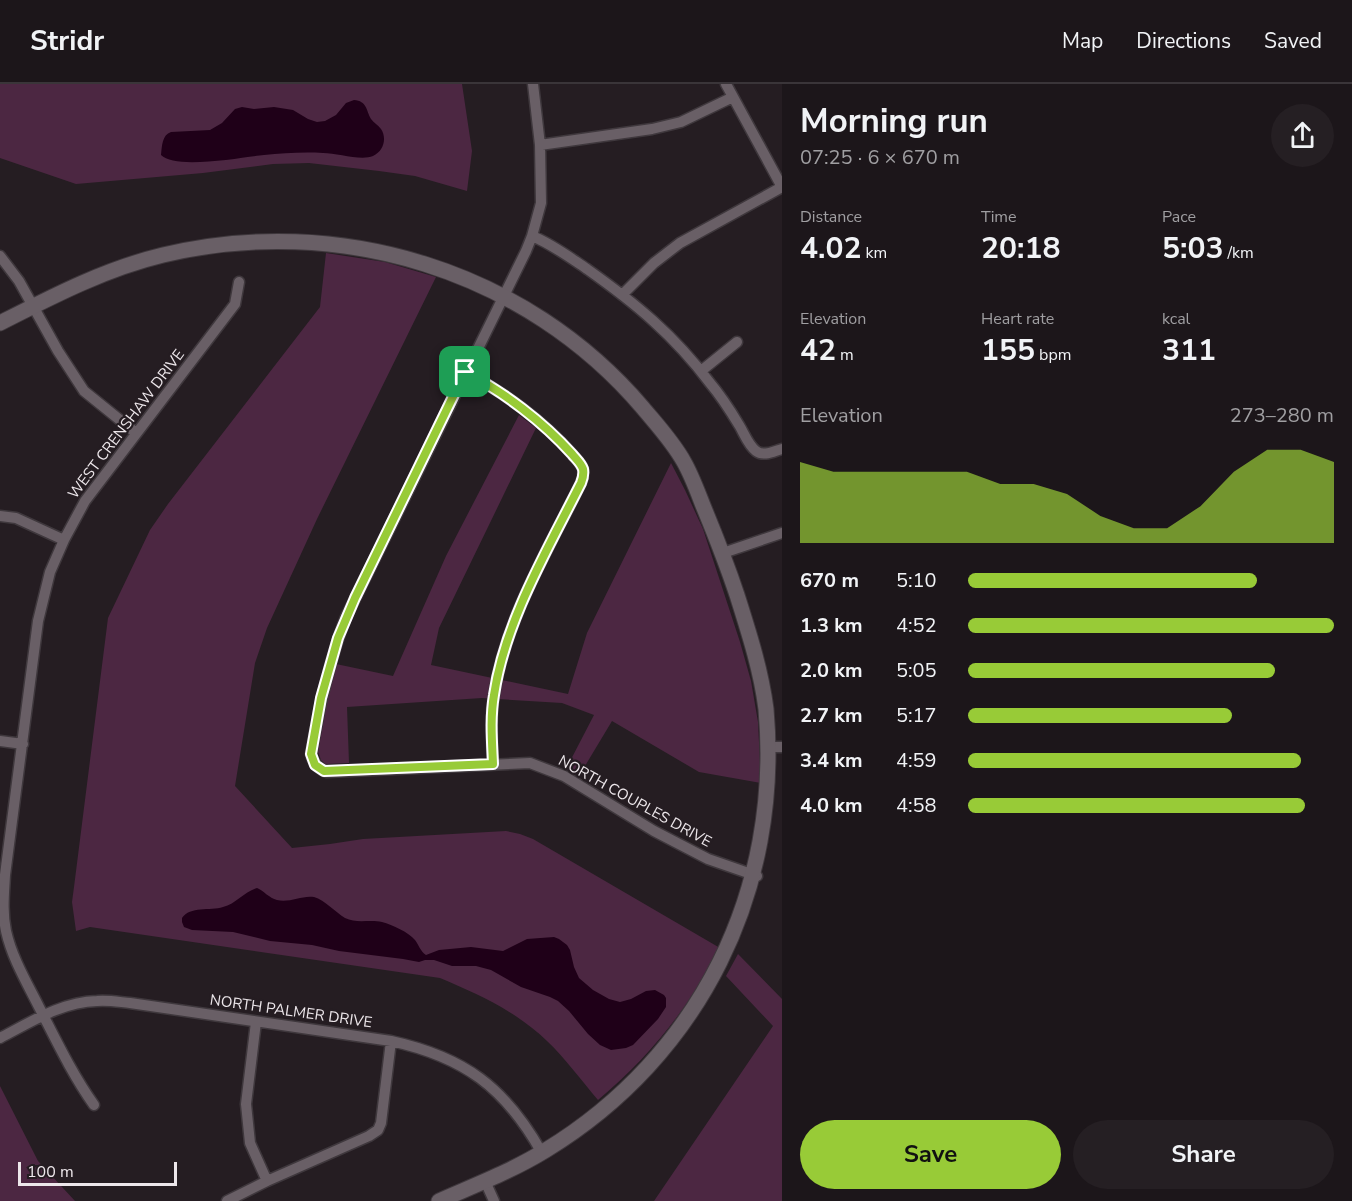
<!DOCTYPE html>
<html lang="en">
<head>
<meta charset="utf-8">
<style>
  body { margin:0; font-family:"Nunito Sans",sans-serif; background:#251f23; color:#f1f3f6; height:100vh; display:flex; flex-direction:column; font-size:22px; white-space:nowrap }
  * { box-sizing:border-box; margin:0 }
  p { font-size:20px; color:#a09fa2 }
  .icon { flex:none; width:33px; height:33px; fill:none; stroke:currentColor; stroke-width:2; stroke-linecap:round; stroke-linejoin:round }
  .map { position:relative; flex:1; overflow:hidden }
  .details { display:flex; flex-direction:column; background:#1c161a; width:570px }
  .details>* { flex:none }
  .scale { position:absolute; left:18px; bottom:15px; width:159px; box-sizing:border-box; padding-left:6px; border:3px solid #ede7eb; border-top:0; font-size:16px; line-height:21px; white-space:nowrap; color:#ede7eb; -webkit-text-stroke:4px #251d22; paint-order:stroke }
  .pin { position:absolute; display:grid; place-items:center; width:51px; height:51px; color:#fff; margin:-26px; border-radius:12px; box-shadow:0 3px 9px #0006 }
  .round { display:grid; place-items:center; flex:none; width:63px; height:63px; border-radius:32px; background:#251f23 }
  .headline { display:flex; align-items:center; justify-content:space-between; height:102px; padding:0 18px }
  h1 { font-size:33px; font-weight:700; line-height:45px }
  .figures { display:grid; grid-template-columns:repeat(3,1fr); gap:9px; height:102px; padding:6px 18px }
  .figures div { display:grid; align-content:center }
  .figures b { font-size:30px; font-weight:700 }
  .figures small { font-size:16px; font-weight:400 }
  .figures p { font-size:16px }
  .chart { height:168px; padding:12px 18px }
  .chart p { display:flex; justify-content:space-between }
  .chart svg { width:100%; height:108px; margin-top:6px; fill:#98cb37; opacity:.7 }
  .button { display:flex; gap:12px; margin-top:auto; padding:12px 18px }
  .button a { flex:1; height:69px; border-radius:36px; background:#98cb37; color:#111; font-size:24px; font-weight:700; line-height:69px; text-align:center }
  .button a+a { background:#251f23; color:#f1f3f6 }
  ul { padding:0 18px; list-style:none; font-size:20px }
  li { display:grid; grid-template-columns:96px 72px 1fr; align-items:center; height:45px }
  li i { height:15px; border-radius:8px; background:#98cb37 }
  header { display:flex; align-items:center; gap:36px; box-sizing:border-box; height:84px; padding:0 30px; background:#1c161a; border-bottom:2px solid #3a3539 }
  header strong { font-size:28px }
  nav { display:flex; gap:33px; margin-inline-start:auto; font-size:21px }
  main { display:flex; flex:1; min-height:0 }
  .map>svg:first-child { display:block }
  .green { fill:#4c2742 }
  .water { fill:#1f0018 }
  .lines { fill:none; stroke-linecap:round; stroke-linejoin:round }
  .street-casing { stroke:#3f383d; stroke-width:13 }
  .secondary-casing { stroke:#3f383d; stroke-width:17 }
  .street { stroke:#695f66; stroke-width:10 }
  .secondary { stroke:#695f66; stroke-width:15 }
  .route-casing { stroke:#fff; stroke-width:12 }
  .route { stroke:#98cb37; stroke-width:8 }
  .labels { text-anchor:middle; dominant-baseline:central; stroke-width:4.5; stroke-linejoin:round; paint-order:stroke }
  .street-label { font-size:15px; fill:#ede7eb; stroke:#251d22 }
</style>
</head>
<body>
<header>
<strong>Stridr</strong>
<nav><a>Map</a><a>Directions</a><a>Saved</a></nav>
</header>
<main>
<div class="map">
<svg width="782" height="1117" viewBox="0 0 782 1117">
  <rect width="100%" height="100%" fill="#251d22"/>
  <path class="green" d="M0,0H462L472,67L467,107L415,92L379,87L309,79L273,80L203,89L76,100L0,74Z
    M326,169L385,178L436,193L317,435L267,544L255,579L235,702L292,764L330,760L363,755L506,747L520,750L533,755L720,864C711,879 703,894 694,908C668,949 635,985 598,1016C582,997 564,973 547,957C516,927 478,910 440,894L90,843L76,847L72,818L74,803L108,534L150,446L168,420L320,223Z
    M519,331L536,344L439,544L431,581L568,610L587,549L671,379L685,406L703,445L740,558L751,597L758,638L761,699L699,688L612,637L579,692L566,685L594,631L562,619L482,614L347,623L349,679L325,680L321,676L318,668L330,600L336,580L393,592L446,472Z
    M738,870L782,915V1117H654L773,942L726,892Z
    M0,1002L38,1077L75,1117H0Z"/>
  <path class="water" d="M354,16C367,17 366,26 371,35C374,39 378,41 381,45C387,54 384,67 373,72C361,77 337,69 323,69C304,68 283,69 264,71C243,73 175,86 161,71C162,62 162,51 171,48L210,46L222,39L235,25L242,23L254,25L274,23L293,26L308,35L317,38L325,37L336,31L346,19Z
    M257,804C264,807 269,814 277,816C290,819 302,811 314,813C325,816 335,828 345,834C357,840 370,835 382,838C393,841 408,848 415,856C419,861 420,867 426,871L439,866L471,863L503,867L527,855L554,853L559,855L567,861L570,866L574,883L579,894L593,906L609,915L620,918L631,915L646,907L655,906L664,911L666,914V923L658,935L633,961L626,964L611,966L600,961L588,950L569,927L558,917L550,913L521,903L491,886L476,882H452L434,876H425L419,878L403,875L339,867L312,861L270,857L233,848L192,846L184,843L182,838V834C190,822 210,827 223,823C236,820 244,808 257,804Z"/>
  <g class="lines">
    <defs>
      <path id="street" d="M533,0L540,61L541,119L532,152L526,167L346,533C329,577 319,623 311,670C313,679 318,685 327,688L530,679L564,692L654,747L708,775L757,792
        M726,0L782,103
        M540,61L652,45L681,38L733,13
        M532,152C552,160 569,173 587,185C635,219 674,251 710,299C721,312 730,326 739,341C744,349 748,361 756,367C764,373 774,367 782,365
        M0,172L19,197L58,267L84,307L136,349
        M623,210L654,179L680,159L782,103
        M701,287L737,258
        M465,288C504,308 543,337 572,370C576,375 581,379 583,385C584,390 583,394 581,399C548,466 505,536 494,611C490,634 492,657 493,680
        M0,432L16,434L64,456
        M723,469L782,449
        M0,657L23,660
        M770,663H782
        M256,938L246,1020L250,1059L267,1097
        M0,954C31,938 61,918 97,917C108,916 119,918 130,919L391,957C464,973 505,1003 542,1069
        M94,1021C72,990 56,956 39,923C27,899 12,874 6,847C2,828 4,810 5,791L38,537L50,488L64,456L85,417L235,220L239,198
        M485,1097L494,1117
        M227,1117L267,1097L369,1052L378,1046L381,1039L391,957"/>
      <path id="secondary" d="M0,239C53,212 105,185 163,171C338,129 526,186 643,324C658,342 673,358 684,378C692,392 698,409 704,424C716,453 727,481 737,511C749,549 761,586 766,625C782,806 700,972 546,1066C512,1087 475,1101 439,1117"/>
    </defs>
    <use href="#street" class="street-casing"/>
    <use href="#secondary" class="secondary-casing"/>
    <use href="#street" class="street"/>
    <use href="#secondary" class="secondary"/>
  </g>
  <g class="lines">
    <defs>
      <path id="route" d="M465,288C504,308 543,338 572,370C576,375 581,379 583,385C584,390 583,394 581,399C548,465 505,537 494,611C490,634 492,657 493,680L324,687L315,681L311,670L321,614L338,554L355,514Z"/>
    </defs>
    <use href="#route" class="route-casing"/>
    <use href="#route" class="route"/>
  </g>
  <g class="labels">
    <g class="street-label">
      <text transform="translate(126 340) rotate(-53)">WEST CRENSHAW DRIVE</text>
      <text transform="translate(635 717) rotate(29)">NORTH COUPLES DRIVE</text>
      <text transform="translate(291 927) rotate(8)">NORTH PALMER DRIVE</text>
    </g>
  </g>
</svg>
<div class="scale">100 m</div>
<div class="pin" style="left:465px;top:288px;background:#1e9e55"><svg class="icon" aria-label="arrive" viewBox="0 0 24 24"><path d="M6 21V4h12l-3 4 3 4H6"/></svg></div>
</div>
<section class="details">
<div class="headline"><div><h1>Morning run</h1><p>07:25 · 6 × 670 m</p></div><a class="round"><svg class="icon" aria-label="share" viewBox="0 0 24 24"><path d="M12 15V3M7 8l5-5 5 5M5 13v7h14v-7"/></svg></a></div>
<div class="figures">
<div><p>Distance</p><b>4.02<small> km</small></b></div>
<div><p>Time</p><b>20:18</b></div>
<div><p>Pace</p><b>5:03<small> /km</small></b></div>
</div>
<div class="figures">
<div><p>Elevation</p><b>42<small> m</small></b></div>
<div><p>Heart rate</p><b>155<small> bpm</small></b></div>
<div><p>kcal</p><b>311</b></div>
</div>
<div class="chart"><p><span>Elevation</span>273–280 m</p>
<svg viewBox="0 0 160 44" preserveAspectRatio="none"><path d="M0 44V11L10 15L20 15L30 15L40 15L50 15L60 20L70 20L80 24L90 33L100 38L110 38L120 29L130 15L140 6L150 6L160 11V44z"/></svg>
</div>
<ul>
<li><b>670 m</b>5:10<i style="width:79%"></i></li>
<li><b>1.3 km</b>4:52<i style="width:100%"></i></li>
<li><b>2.0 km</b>5:05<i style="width:84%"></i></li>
<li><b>2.7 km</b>5:17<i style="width:72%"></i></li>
<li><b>3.4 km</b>4:59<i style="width:91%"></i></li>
<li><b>4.0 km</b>4:58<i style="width:92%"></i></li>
</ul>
<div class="button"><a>Save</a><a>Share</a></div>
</section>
</main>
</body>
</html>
